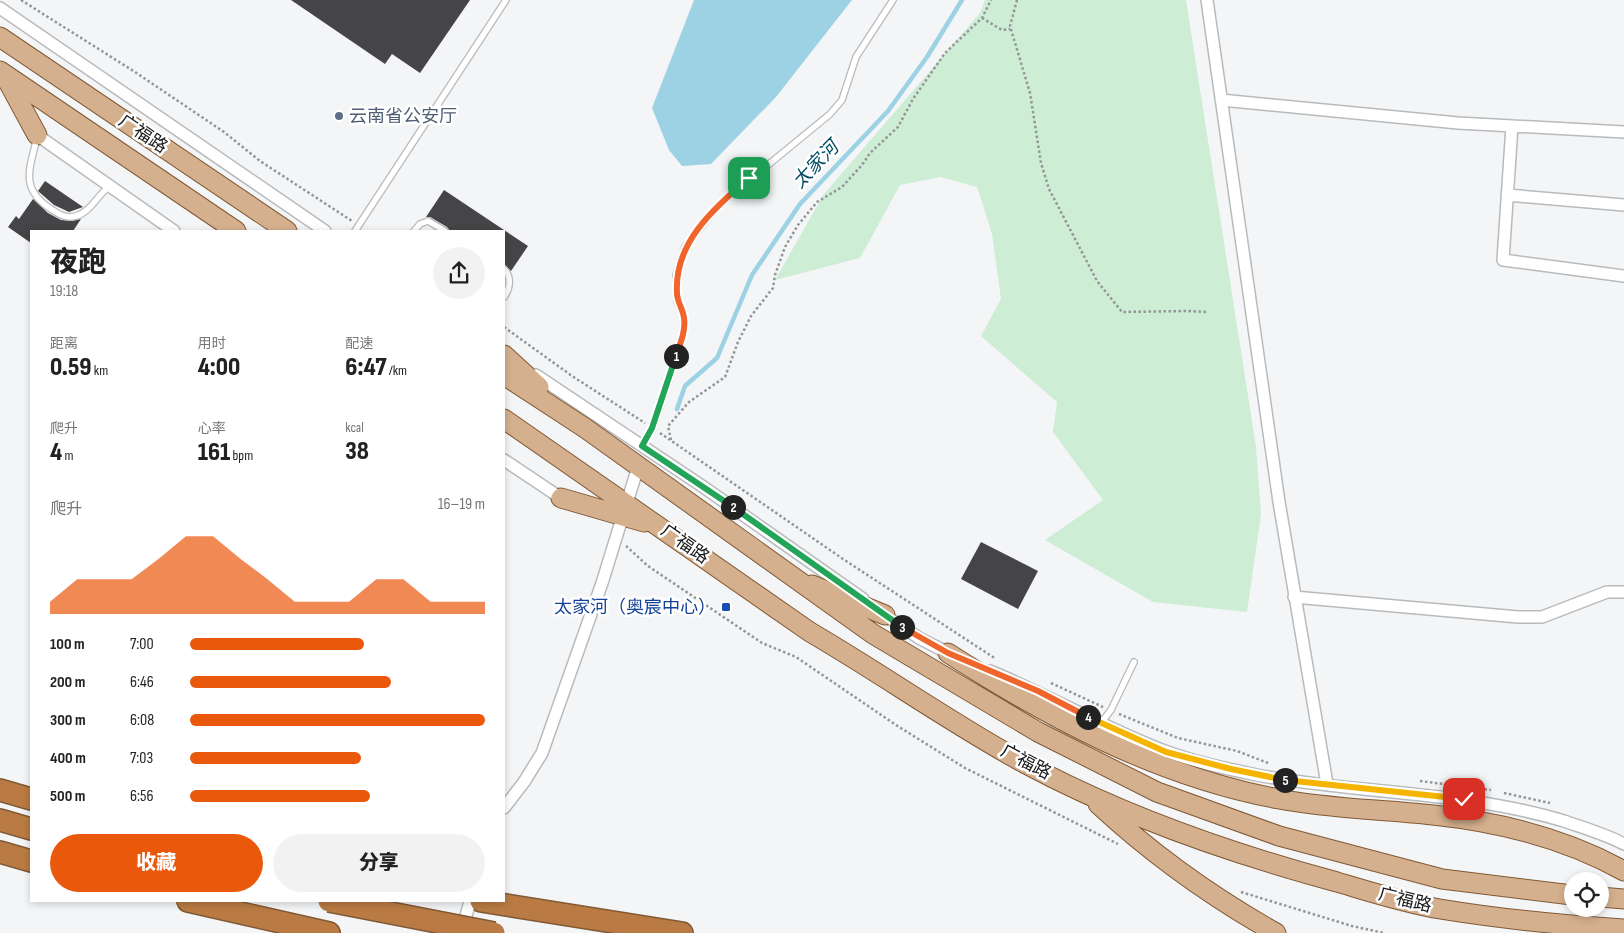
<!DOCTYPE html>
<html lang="zh">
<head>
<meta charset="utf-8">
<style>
  body { margin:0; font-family:"Sofia Sans Condensed","Noto Sans SC",sans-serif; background:#f2f2f2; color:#222; height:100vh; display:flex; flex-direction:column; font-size:19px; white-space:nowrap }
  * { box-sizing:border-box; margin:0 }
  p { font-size:16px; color:#767676 }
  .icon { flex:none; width:28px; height:28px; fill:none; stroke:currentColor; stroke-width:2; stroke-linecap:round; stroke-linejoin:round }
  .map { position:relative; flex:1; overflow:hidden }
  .drawer { position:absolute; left:30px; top:230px; width:475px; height:672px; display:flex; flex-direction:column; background:#fff; border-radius:0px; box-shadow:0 2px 8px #0003 }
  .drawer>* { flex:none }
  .fabs { position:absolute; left:1564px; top:872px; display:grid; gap:10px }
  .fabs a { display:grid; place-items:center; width:45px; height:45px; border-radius:50%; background:#fff; box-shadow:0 2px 8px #0003; font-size:25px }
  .pin { position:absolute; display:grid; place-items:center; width:42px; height:42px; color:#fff; margin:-21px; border-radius:10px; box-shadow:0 2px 8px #0006 }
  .km { position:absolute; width:25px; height:25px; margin:-12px; border-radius:50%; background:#222; color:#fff; font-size:14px; line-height:25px; text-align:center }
  .round { display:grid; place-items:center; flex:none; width:52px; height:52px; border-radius:26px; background:#f2f2f2 }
  .headline { display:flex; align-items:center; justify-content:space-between; height:85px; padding:0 20px }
  h1 { font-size:28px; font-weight:800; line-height:38px }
  .figures { display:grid; grid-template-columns:repeat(3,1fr); gap:8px; height:85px; padding:5px 20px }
  .figures div { display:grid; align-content:center }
  .figures b { font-size:25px; font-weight:800 }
  .figures small { font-size:14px; font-weight:400 }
  .figures p { font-size:14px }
  .chart { height:140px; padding:10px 20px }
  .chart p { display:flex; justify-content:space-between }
  .chart svg { width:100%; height:90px; margin-top:5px; fill:#ea580c; opacity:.7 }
  .button { display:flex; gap:10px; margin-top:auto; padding:10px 20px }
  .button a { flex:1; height:58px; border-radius:30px; background:#ea580c; color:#fff; font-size:20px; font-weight:800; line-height:58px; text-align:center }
  .button a+a { background:#f2f2f2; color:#222 }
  ul { padding:0 20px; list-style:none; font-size:16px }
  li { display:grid; grid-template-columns:80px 60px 1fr; align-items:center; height:38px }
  li i { height:12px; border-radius:6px; background:#ea580c }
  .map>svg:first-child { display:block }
  .green { fill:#cdedd5 }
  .water { fill:#9dd2e5 }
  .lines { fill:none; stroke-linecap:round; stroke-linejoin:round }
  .stream { stroke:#9dd2e5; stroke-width:4.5 }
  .building { fill:#454547 }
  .service-casing { stroke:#b8babc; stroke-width:8 }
  .minor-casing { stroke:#b8babc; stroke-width:14 }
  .primary-casing { stroke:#815935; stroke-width:21 }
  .motorway-casing { stroke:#815935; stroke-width:24 }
  .path { stroke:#949597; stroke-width:2.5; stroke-dasharray:2.5 2.5; stroke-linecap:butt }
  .service { stroke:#fff; stroke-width:5.5 }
  .minor { stroke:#fff; stroke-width:11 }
  .primary { stroke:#d5b08e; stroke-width:19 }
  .motorway { stroke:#b97b43; stroke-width:21 }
  .motorway-bridge-casing { stroke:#815935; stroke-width:24; stroke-linecap:butt }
  .motorway-bridge { stroke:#b97b43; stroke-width:21 }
  .split-1-casing { stroke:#fff; stroke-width:10 }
  .split-2-casing { stroke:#fff; stroke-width:10 }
  .split-3-casing { stroke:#fff; stroke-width:10 }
  .split-4-casing { stroke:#fff; stroke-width:10 }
  .split-5-casing { stroke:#fff; stroke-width:10 }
  .split-6-casing { stroke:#fff; stroke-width:10 }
  .split-1 { stroke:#f0652b; stroke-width:6 }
  .split-2 { stroke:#22a559; stroke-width:6 }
  .split-3 { stroke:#22a559; stroke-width:6 }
  .split-4 { stroke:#f0652b; stroke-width:6 }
  .split-5 { stroke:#f5b400; stroke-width:6 }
  .split-6 { stroke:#f5b400; stroke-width:6 }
  .service-dot { fill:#5c6f8a; stroke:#fff; stroke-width:2 }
  .transit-dot { fill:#1a4fb4; stroke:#fff; stroke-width:2 }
  .labels { text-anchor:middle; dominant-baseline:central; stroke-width:5; stroke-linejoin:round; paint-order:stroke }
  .service-label { font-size:18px; fill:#4e5e75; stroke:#fff; text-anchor:start }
  .street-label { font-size:18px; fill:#1a1a1b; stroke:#fff }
  .transit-label { font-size:18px; fill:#164399; stroke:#fff; text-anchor:end }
  .water-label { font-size:19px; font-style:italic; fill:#004d61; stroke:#fff }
</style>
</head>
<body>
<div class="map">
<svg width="1624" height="933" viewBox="0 0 1624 933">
  <rect width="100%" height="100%" fill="#f3f5f7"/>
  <path class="green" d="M985,0H1186L1256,447L1261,514L1247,612L1153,602L1045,540L1103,500L1053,432L1057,402L981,336L1001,299L992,234L977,187L941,177L900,185L860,258L775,280L824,194L980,13Z"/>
  <path class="water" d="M694,0H852L776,97L711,164L682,166L669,150L652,108Z"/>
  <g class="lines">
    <path class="stream" d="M677,409L685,386L717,358L752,275L800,204L888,111L927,57L962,0"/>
  </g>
  <path class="building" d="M291,0H470L420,73L392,54L385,64Z
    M45,181L83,207L69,212L54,205L38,191Z
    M444,190L528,246L511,271L504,264V231H450L447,227L430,217H426Z
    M33,199L48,213L61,220L72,221L81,219L73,231H31V243L8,227L16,216L19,219Z
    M981,542L1038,571L1018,609L961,579Z"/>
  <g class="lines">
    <defs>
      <path id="service" d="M37,137C30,169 19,188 51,209C59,214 65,219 76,216C91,212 98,194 110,186
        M355,231L506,0
        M414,231L420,224L428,221L445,231
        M504,269C512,277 510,289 504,297
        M642,446L653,428L683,337L684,317L677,301L676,275L685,247L718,206L830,114L842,100L856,57L893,0
        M1101,723L1111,710L1134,662"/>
      <path id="minor" d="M1207,0L1279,502L1327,784
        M0,8L325,231
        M1221,100L1458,123L1624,132
        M1512,126L1503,260L1624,276
        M37,135L174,231
        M1507,195L1624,205
        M536,375L702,486L863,599
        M504,460L561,498
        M1294,597L1518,617H1542L1607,592H1624
        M880,612L919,638L952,655
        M990,671C1049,695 1105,729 1165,751C1194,762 1227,769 1257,775C1359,794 1464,791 1564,821C1584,828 1605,834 1624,844
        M504,808L524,782L542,753L602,583L638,467
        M462,931L470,901"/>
      <path id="primary" d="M0,37L287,231
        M0,71L236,231
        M5,76L37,135
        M504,355L539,387
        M504,375L585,428L873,634L1038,732L1157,792L1279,836L1442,879L1572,895
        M504,419L810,632C882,674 951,723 1024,763C1123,816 1229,853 1337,882C1371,892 1405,903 1440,909C1501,919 1562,925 1624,929
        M561,498L644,522
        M812,585L885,615
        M948,653C1049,718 1159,777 1279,799C1330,809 1381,809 1433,815C1500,822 1565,838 1624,871
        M1098,804C1153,855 1210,896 1276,933
        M1600,897L1624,899"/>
      <path id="motorway" d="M0,790L31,799
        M0,820L31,829
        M0,852L31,861
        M188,901L329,933
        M481,901L682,933"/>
    </defs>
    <use href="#service" class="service-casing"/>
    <use href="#minor" class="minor-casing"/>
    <use href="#primary" class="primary-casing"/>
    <use href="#motorway" class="motorway-casing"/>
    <path class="path" d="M21,0L135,72L224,132L260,161L352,221
      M1017,0L1010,26L1030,93L1041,163L1049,189L1097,281L1122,312L1188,311L1206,312
      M982,18L1002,30L1010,29
      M504,327L572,376L645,423
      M660,433L843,559L996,659
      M671,440L668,426L689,402L725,377L738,342L751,316L773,288L775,275L785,247L798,225L817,202L842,187L862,165L870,153L898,127L913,99L945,53L982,18L991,0
      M626,546L648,566L762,643L796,657L896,725L965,768L1118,844
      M1051,683L1103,707
      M1119,714L1178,738L1237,751L1268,763
      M1420,781L1491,790
      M1504,793L1550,803
      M1241,892L1352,926L1384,933"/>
    <use href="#service" class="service"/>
    <use href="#minor" class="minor"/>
    <use href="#primary" class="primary"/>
    <use href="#motorway" class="motorway"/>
    <defs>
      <path id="motorway-bridge" d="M329,901L494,933"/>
    </defs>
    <use href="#motorway-bridge" class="motorway-bridge-casing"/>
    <use href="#motorway-bridge" class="motorway-bridge"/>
  </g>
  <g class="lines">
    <defs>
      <path id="split-1" d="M676,356C680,344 686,331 684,318C683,309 677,302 677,293C674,242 714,209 749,178"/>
      <path id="split-2" d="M676,356L652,428L642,446L733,507"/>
      <path id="split-3" d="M733,507L902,627"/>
      <path id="split-4" d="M902,627L948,653L1038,691L1088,717"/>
      <path id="split-5" d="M1088,717L1166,752L1231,769L1285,780"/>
      <path id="split-6" d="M1285,780L1464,799"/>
    </defs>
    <use href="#split-1" class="split-1-casing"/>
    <use href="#split-2" class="split-2-casing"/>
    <use href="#split-3" class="split-3-casing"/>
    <use href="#split-4" class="split-4-casing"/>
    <use href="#split-5" class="split-5-casing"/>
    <use href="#split-6" class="split-6-casing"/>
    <use href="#split-1" class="split-1"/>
    <use href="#split-2" class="split-2"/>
    <use href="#split-3" class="split-3"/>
    <use href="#split-4" class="split-4"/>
    <use href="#split-5" class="split-5"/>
    <use href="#split-6" class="split-6"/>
  </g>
  <circle class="service-dot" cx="339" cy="116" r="5"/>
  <rect class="transit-dot" x="721" y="602" width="10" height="10" rx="2.5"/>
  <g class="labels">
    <g class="service-label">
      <text x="349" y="116">云南省公安厅</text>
    </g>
    <g class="street-label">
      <text transform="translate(143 134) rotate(34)">广福路</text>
      <text transform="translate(685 544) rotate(35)">广福路</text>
      <text transform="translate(1026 762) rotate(28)">广福路</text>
      <text transform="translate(1405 900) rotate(14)">广福路</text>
    </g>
    <g class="transit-label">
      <text x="716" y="607">太家河（奥宸中心）</text>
    </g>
    <g class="water-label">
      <text transform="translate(816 165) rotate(-46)">太家河</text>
    </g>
  </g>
</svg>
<div class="fabs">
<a><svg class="icon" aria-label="locate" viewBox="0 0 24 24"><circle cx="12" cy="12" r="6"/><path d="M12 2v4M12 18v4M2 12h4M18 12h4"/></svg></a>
</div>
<div class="pin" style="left:749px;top:178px;background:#1e9e55"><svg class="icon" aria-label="arrive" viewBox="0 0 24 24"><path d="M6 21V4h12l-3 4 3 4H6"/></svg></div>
<div class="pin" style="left:1464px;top:799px;background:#d93025"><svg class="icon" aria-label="check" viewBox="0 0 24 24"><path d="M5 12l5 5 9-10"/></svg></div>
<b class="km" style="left:676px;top:356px">1</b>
<b class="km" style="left:733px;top:507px">2</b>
<b class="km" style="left:902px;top:627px">3</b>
<b class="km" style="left:1088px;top:717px">4</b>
<b class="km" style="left:1285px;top:780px">5</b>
<section class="drawer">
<div class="headline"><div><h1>夜跑</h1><p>19:18</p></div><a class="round"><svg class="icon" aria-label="share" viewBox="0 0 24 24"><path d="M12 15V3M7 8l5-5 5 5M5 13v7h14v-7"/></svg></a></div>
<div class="figures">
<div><p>距离</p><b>0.59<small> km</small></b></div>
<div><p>用时</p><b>4:00</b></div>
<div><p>配速</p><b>6:47<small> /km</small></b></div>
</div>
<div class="figures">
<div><p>爬升</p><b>4<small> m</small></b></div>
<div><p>心率</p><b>161<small> bpm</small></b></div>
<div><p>kcal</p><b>38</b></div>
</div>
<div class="chart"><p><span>爬升</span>16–19 m</p>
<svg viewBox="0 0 160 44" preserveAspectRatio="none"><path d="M0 44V38L10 27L20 27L30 27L40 17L50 6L60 6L70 17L80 27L90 38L100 38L110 38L120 27L130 27L140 38L150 38L160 38V44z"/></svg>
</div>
<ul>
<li><b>100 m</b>7:00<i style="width:59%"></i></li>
<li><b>200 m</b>6:46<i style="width:68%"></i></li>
<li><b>300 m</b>6:08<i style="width:100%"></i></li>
<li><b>400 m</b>7:03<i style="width:58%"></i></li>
<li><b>500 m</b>6:56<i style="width:61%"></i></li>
</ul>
<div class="button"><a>收藏</a><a>分享</a></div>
</section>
</div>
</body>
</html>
